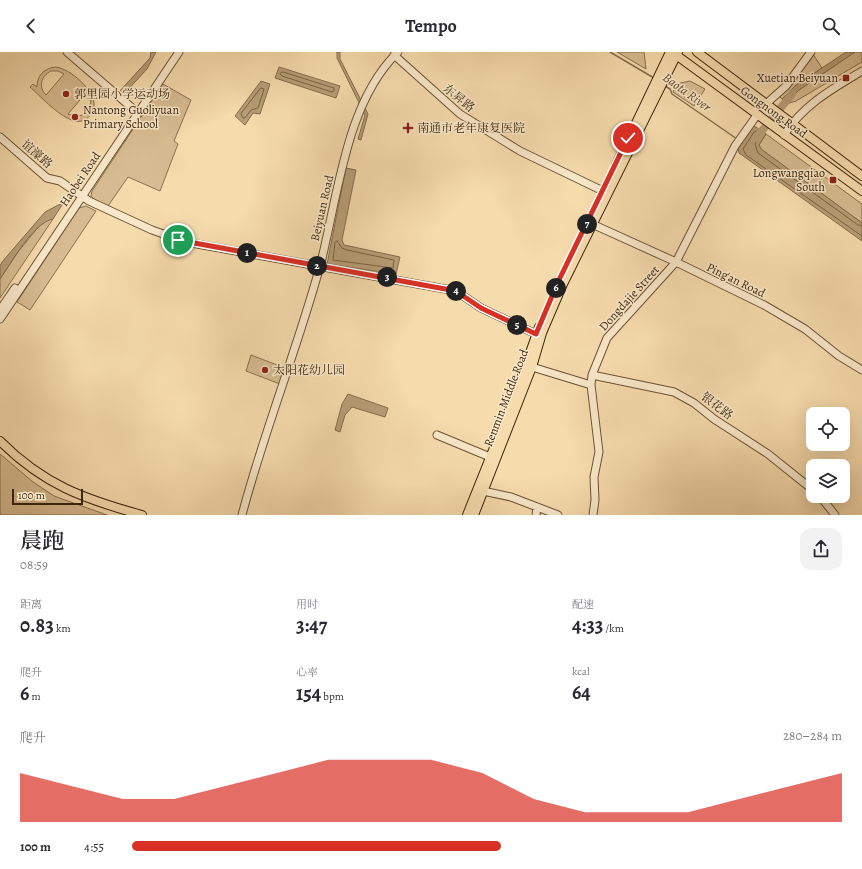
<!DOCTYPE html>
<html lang="zh">
<head>
<meta charset="utf-8">
<style>
  body { margin:0; font-family:Alegreya,"Noto Serif SC",serif; background:#f2f2f3; color:#2b2b33; height:100vh; display:flex; flex-direction:column; font-size:15px; white-space:nowrap }
  * { box-sizing:border-box; margin:0 }
  p { font-size:13px; color:#7c7c81 }
  .icon { flex:none; width:22px; height:22px; fill:none; stroke:currentColor; stroke-width:2; stroke-linecap:round; stroke-linejoin:round }
  .map { position:relative; height:463px; overflow:hidden }
  .drawer { display:flex; flex-direction:column; background:#fff; flex:1 }
  .drawer>* { flex:none }
  .controls { position:absolute; left:806px; top:355px; display:grid; gap:8px }
  .controls a { display:grid; place-items:center; width:44px; height:44px; border-radius:8px; background:#fff; box-shadow:0 4px 16px #0002; font-size:20px }
  .scale { position:absolute; left:12px; bottom:10px; width:71px; box-sizing:border-box; padding-left:4px; border:2px solid #3d260c; border-top:0; font-size:11px; line-height:14px; white-space:nowrap; color:#3d260c; -webkit-text-stroke:3px #f9e8c9; paint-order:stroke }
  .pin { position:absolute; display:grid; place-items:center; width:34px; height:34px; color:#fff; margin:-17px; border:2px solid #fff; border-radius:50%; box-shadow:0 1px 4px #0007 }
  .km { position:absolute; width:20px; height:20px; margin:-10px; border-radius:50%; background:#222; color:#fff; font-size:11px; line-height:20px; text-align:center }
  .round { display:grid; place-items:center; flex:none; width:42px; height:42px; border-radius:12px; background:#f2f2f3 }
  .head { display:flex; align-items:center; justify-content:space-between; height:68px; padding:0 20px }
  h1 { font-size:22px; font-weight:600; line-height:30px }
  .stats { display:grid; grid-template-columns:repeat(3,1fr); gap:6px; height:68px; padding:4px 20px }
  .stats div { display:grid; align-content:center }
  .stats b { font-size:20px; font-weight:600 }
  .stats small { font-size:11px; font-weight:400 }
  .stats p { font-size:11px }
  .chart { height:112px; padding:8px 20px }
  .chart p { display:flex; justify-content:space-between }
  .chart svg { width:100%; height:72px; margin-top:4px; fill:#d93025; opacity:.7 }
  ul { padding:0 20px; list-style:none; font-size:13px }
  li { display:grid; grid-template-columns:64px 48px 1fr; align-items:center; height:30px }
  li i { height:10px; border-radius:5px; background:#d93025 }
  header { display:flex; justify-content:space-between; align-items:center; height:52px; padding:0 20px; background:#fff; font-size:18px; font-weight:600 }
  .map>svg:first-child { display:block }
  .green { fill:#d7bc91; stroke:#8a714e; fill-rule:evenodd }
  .water { fill:#b79d76; stroke:#866d4c }
  .lines { fill:none; stroke-linecap:round; stroke-linejoin:round }
  .shore { stroke:#7a6241; stroke-width:1 }
  .stream { stroke:#866d4c; stroke-width:1.5 }
  .river { stroke:#b79d76; stroke-width:8 }
  .minor-casing { stroke:#6b5334; stroke-width:9 }
  .major-casing { stroke:#3d260c; stroke-width:10 }
  .minor { stroke:#f9e8c9; stroke-width:7 }
  .major { stroke:#f6dbac; stroke-width:8 }
  .route-casing { stroke:#fff; stroke-width:8 }
  .route { stroke:#d93025; stroke-width:5 }
  .poi-dot { fill:#8f2418; stroke:#f9e8c9; stroke-width:1.5 }
  .labels { text-anchor:middle; dominant-baseline:central; stroke-width:3; stroke-linejoin:round; paint-order:stroke }
  .poi-label { font-size:12px; fill:#3d260c; stroke:#f9e8c9; text-anchor:start }
  .street-label { font-size:12px; fill:#3d260c; stroke:#f9e8c9 }
  .water-label { font-size:13px; font-style:italic; fill:#624a2c; stroke:#f9e8c9 }
</style>
</head>
<body>
<header><svg class="icon" aria-label="back" viewBox="0 0 24 24"><path d="M15 5l-7 7 7 7"/></svg>Tempo<svg class="icon" aria-label="search" viewBox="0 0 24 24"><circle cx="10" cy="10" r="6"/><path d="M15 15l6 6"/></svg></header>
<div class="map">
<svg width="862" height="463" viewBox="0 0 862 463">
  <rect width="100%" height="100%" fill="#f6dbac"/>
  <filter id="stains"><feTurbulence type="fractalNoise" baseFrequency=".005" numOctaves="4"/><feColorMatrix values="0 0 0 0 .2 0 0 0 0 .09 0 0 0 0 .02 0 0 0 .5 -.17"/></filter>
  <radialGradient id="worn" r=".72"><stop offset=".6" stop-color="#630" stop-opacity="0"/><stop offset="1" stop-color="#630" stop-opacity=".3"/></radialGradient>
  <path class="green" d="M617,0H644L646,17Z
    M855,0H862V10L796,49L790,51L786,50L799,38Z
    M813,2L822,16L795,34L782,47L780,45Z
    M55,15C70,16 96,39 94,55C82,92 44,47 30,35L33,32L37,35C37,24 43,17 55,15ZM51,19H58L64,22L46,43C38,35 41,24 51,19ZM86,41L91,50L87,61L77,65L68,62Z
    M690,29L705,37L694,54L673,40L676,32Z
    M163,32L191,48L174,89L178,92L160,139L128,125L108,154L95,149L91,144L92,139Z
    M766,82L862,152V171L761,97L759,93Z
    M86,154L96,159L30,258L17,250L79,156Z
    M53,167L0,246V227L18,200L35,179L46,168Z
    M251,303L285,316L280,332L246,319Z
    M0,402L33,430L54,444L107,463H0Z"/>
  <path class="water" d="M151,0H156L147,17L123,43L119,40L150,6Z
    M337,0H340V7L368,62L361,88L358,87L365,63L337,6Z
    M846,0H855L799,38L786,50L782,47L795,34Z
    M279,15L340,34L336,46L275,26Z
    M261,29L270,32L260,62L253,61L245,73L235,64Z
    M753,73L766,82L759,93L761,97L862,171V189L739,101L738,96Z
    M346,116L356,118L342,188L344,193L349,194L400,205L396,222L327,212Z
    M64,150L53,167C33,171 11,211 0,227V214L2,210L45,160Z
    M348,342L388,356L385,365L352,355L345,363L340,380L335,378L342,352Z"/>
  <g class="lines">
    <path class="shore" d="M283,20L334,36V39L332,40L282,24L280,22Z
      M261,36L264,37L258,56L251,58L245,66H243L241,62Z
      M862,174L858,173L758,101L755,92L760,82L756,79L754,80L743,97L746,103L862,184
      M337,189L342,196L347,198L394,208L393,216L333,208L335,191Z"/>
    <path class="stream" d="M610,0L654,26
      M665,34L670,37L672,42L737,87"/>
    <path class="river" d="M756,86L792,42"/>
    <defs>
      <path id="minor" d="M67,0L138,61
        M394,3L460,62L520,99L603,139
        M767,51L786,34L811,0
        M784,83C803,53 832,37 862,19
        M0,85L47,126L60,129L89,149L152,178L186,190L456,239L481,256L536,282
        M592,172L676,210L764,253L805,277L839,304L862,318
        M0,258L15,236
        M0,267L179,0
        M532,315L591,333
        M592,323L674,340L694,351L714,367L768,402L813,438
        M437,383L490,405
        M483,439L511,445L558,463
        M820,444L835,463
        M242,463C264,379 297,298 320,214C338,146 345,51 398,0
        M536,463L537,455
        M593,463L595,448L594,425L599,400L591,333L592,323L607,286L676,210L735,94L757,63"/>
      <path id="major" d="M672,0L862,139
        M697,0L862,124
        M616,113L670,0
        M0,389C44,433 84,447 142,463
        M467,463L516,341L539,275
        M474,463L532,315L542,281L563,232L678,0"/>
    </defs>
    <use href="#minor" class="minor-casing"/>
    <use href="#major" class="major-casing"/>
    <use href="#minor" class="minor"/>
    <use href="#major" class="major"/>
  </g>
  <g class="lines">
    <defs>
      <path id="route" d="M178,188L456,239L481,256L536,282L558,230L628,86"/>
    </defs>
    <use href="#route" class="route-casing"/>
    <use href="#route" class="route"/>
  </g>
  <g class="poi-dot">
    <rect x="842" y="22" width="8" height="8" rx="2"/>
    <circle cx="66" cy="42" r="4"/>
    <circle cx="75" cy="65" r="4"/>
    <path d="M406 70h4v4h4v4h-4v4h-4v-4h-4v-4h4z"/>
    <rect x="829" y="124" width="8" height="8" rx="2"/>
    <circle cx="265" cy="318" r="4"/>
  </g>
  <g class="labels">
    <g class="poi-label">
      <text x="838" y="26" text-anchor="end">Xuetian Beiyuan</text>
      <text x="74" y="42">郭里园小学运动场</text>
      <text x="83" y="58">Nantong Guoliyuan<tspan x="83" dy="14">Primary School</tspan></text>
      <text x="417" y="76">南通市老年康复医院</text>
      <text x="825" y="121" text-anchor="end">Longwangqiao<tspan x="825" dy="14">South</tspan></text>
      <text x="273" y="318">太阳花幼儿园</text>
    </g>
    <g class="street-label">
      <text transform="translate(459 46) rotate(39)">东昇路</text>
      <text transform="translate(774 60) rotate(36)">Gongnong Road</text>
      <text transform="translate(37 102) rotate(41)">谊濠路</text>
      <text transform="translate(80 127) rotate(-56)">Haobei Road</text>
      <text transform="translate(322 156) rotate(-77)">Beiyuan Road</text>
      <text transform="translate(736 228) rotate(26)">Ping'an Road</text>
      <text transform="translate(629 246) rotate(-48)">Dongdajie Street</text>
      <text transform="translate(506 346) rotate(-69)">Renmin Middle Road</text>
      <text transform="translate(717 354) rotate(37)">银花路</text>
    </g>
    <g class="water-label">
      <text transform="translate(687 40) rotate(36)">Baota River</text>
    </g>
  </g>
  <rect width="100%" height="100%" filter="url(#stains)"/>
  <rect width="100%" height="100%" fill="url(#worn)"/>
</svg>
<div class="controls">
<a><svg class="icon" aria-label="locate" viewBox="0 0 24 24"><circle cx="12" cy="12" r="6"/><path d="M12 2v4M12 18v4M2 12h4M18 12h4"/></svg></a>
<a><svg class="icon" aria-label="layers" viewBox="0 0 24 24"><path d="M12 4l9 5-9 5-9-5zM3 14l9 5 9-5"/></svg></a>
</div>
<div class="scale">100 m</div>
<div class="pin" style="left:178px;top:188px;background:#1e9e55"><svg class="icon" aria-label="arrive" viewBox="0 0 24 24"><path d="M6 21V4h12l-3 4 3 4H6"/></svg></div>
<div class="pin" style="left:628px;top:86px;background:#d93025"><svg class="icon" aria-label="check" viewBox="0 0 24 24"><path d="M5 12l5 5 9-10"/></svg></div>
<b class="km" style="left:247px;top:201px">1</b>
<b class="km" style="left:317px;top:214px">2</b>
<b class="km" style="left:387px;top:225px">3</b>
<b class="km" style="left:456px;top:239px">4</b>
<b class="km" style="left:517px;top:273px">5</b>
<b class="km" style="left:556px;top:236px">6</b>
<b class="km" style="left:587px;top:172px">7</b>
</div>
<section class="drawer">
<div class="head"><div><h1>晨跑</h1><p>08:59</p></div><a class="round"><svg class="icon" aria-label="share" viewBox="0 0 24 24"><path d="M12 15V3M7 8l5-5 5 5M5 13v7h14v-7"/></svg></a></div>
<div class="stats">
<div><p>距离</p><b>0.83<small> km</small></b></div>
<div><p>用时</p><b>3:47</b></div>
<div><p>配速</p><b>4:33<small> /km</small></b></div>
</div>
<div class="stats">
<div><p>爬升</p><b>6<small> m</small></b></div>
<div><p>心率</p><b>154<small> bpm</small></b></div>
<div><p>kcal</p><b>64</b></div>
</div>
<div class="chart"><p><span>爬升</span>280–284 m</p>
<svg viewBox="0 0 160 44" preserveAspectRatio="none"><path d="M0 44V14L10 22L20 30L30 30L40 22L50 14L60 6L70 6L80 6L90 14L100 30L110 38L120 38L130 38L140 30L150 22L160 14V44z"/></svg>
</div>
<ul>
<li><b>100 m</b>4:55<i style="width:52%"></i></li>
</ul>
</section>
</body>
</html>
